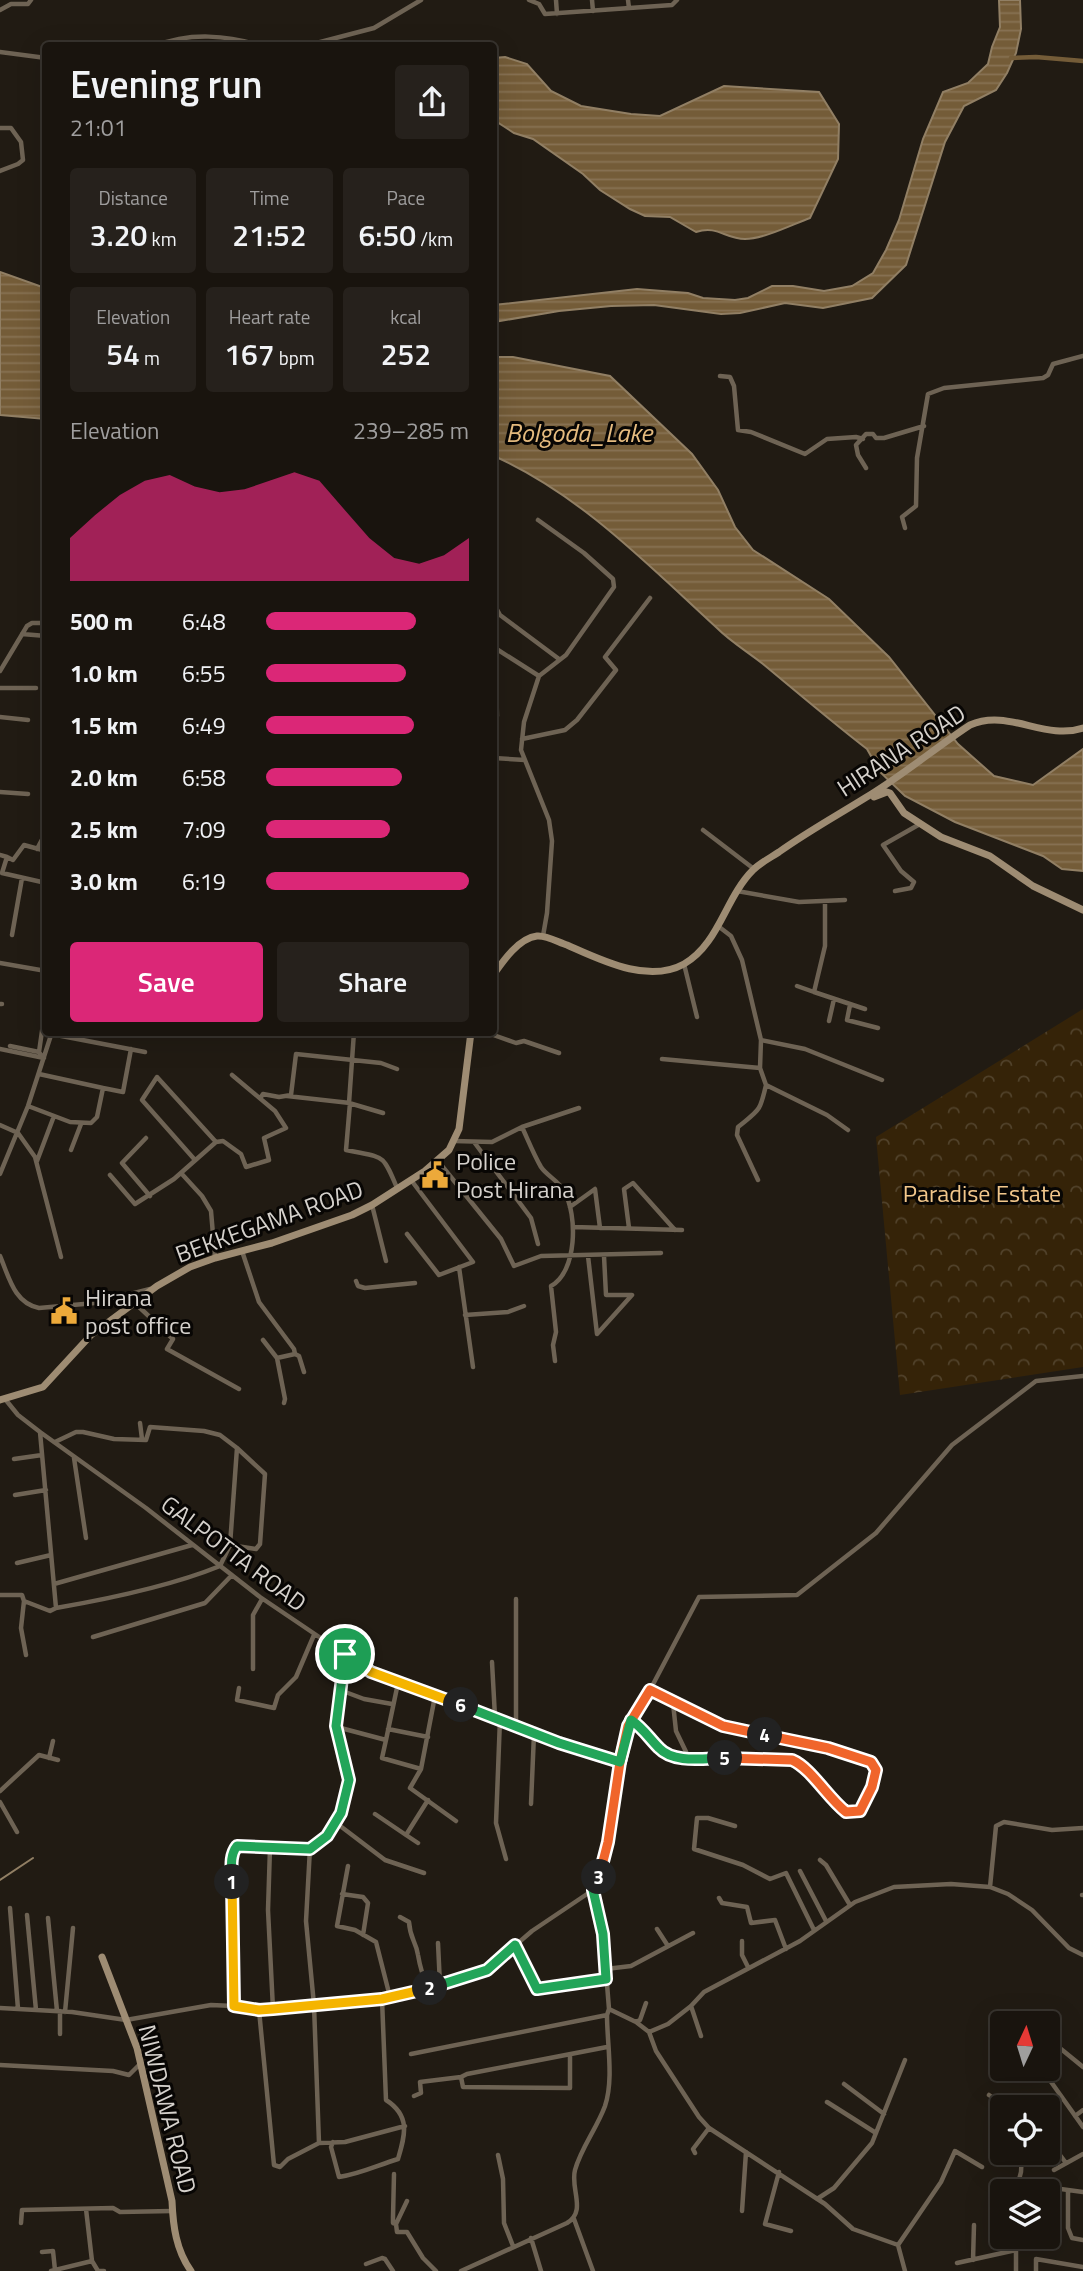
<!DOCTYPE html>
<html lang="en">
<head>
<meta charset="utf-8">
<style>
  body { margin:0; font-family:"Titillium Web",sans-serif; background:#26211c; color:#f1f3f6; height:100vh; display:flex; flex-direction:column; font-size:26px; white-space:nowrap }
  * { box-sizing:border-box; margin:0 }
  p { font-size:23px; color:#9f9e9e }
  .icon { flex:none; width:38px; height:38px; fill:none; stroke:currentColor; stroke-width:2; stroke-linecap:round; stroke-linejoin:round }
  .map { position:relative; flex:1; overflow:hidden }
  .panel { position:absolute; left:42px; top:42px; width:455px; height:994px; display:flex; flex-direction:column; background:#19140e; border-radius:7px; box-shadow:0 7px 28px #0002,0 0 0 2px #37332e }
  .panel>* { flex:none }
  .needle { width:46px; rotate:4deg }
  .tools { position:absolute; left:990px; top:2011px; display:grid; gap:14px }
  .tools a { display:grid; place-items:center; width:70px; height:70px; border-radius:7px; background:#19140e; box-shadow:0 7px 28px #0002,0 0 0 2px #37332e; font-size:35px }
  .pin { position:absolute; display:grid; place-items:center; width:60px; height:60px; color:#fff; margin:-30px; border:4px solid #fff; border-radius:50%; box-shadow:0 2px 7px #0007 }
  .km { position:absolute; width:35px; height:35px; margin:-18px; border-radius:50%; background:#222; color:#fff; font-size:19px; line-height:35px; text-align:center }
  .round { display:grid; place-items:center; flex:none; width:74px; height:74px; border-radius:7px; background:#26211c }
  .head { display:flex; align-items:center; justify-content:space-between; height:119px; padding:0 28px }
  h1 { font-size:38px; font-weight:600; line-height:52px }
  .metrics { display:grid; grid-template-columns:repeat(3,1fr); gap:10px; height:119px; padding:7px 28px }
  .metrics div { display:grid; align-content:center; border-radius:7px; background:#26211c; text-align:center }
  .metrics b { font-size:30px; font-weight:600 }
  .metrics small { font-size:19px; font-weight:400 }
  .metrics p { font-size:19px }
  .chart { height:196px; padding:14px 28px }
  .chart p { display:flex; justify-content:space-between }
  .chart svg { width:100%; height:126px; margin-top:7px; fill:#db2777; opacity:.7 }
  .button { display:flex; gap:14px; margin-top:auto; padding:14px 28px }
  .button a { flex:1; height:80px; border-radius:7px; background:#db2777; color:#fff; font-size:28px; font-weight:600; line-height:80px; text-align:center }
  .button a+a { background:#26211c; color:#f1f3f6 }
  ul { padding:0 28px; list-style:none; font-size:23px }
  li { display:grid; grid-template-columns:112px 84px 1fr; align-items:center; height:52px }
  li i { height:18px; border-radius:9px; background:#db2777 }
  .map>svg:first-child { display:block }
  .forest { fill:url(#forest-crowns) }
  .water { fill:url(#water-rules); stroke:#917f64; stroke-width:2 }
  .lines { fill:none; stroke-linecap:round; stroke-linejoin:round }
  .stream { stroke:#917f64; stroke-width:2 }
  .canal { stroke:#745c38; stroke-width:4.5 }
  .street { stroke:#6e6354; stroke-width:4.5 }
  .secondary { stroke:#9e8c73; stroke-width:7 }
  .split-1-casing { stroke:#fff; stroke-width:14 }
  .split-2-casing { stroke:#fff; stroke-width:14 }
  .split-3-casing { stroke:#fff; stroke-width:14 }
  .split-4-casing { stroke:#fff; stroke-width:14 }
  .split-5-casing { stroke:#fff; stroke-width:14 }
  .split-6-casing { stroke:#fff; stroke-width:14 }
  .split-7-casing { stroke:#fff; stroke-width:14 }
  .split-1 { stroke:#22a559; stroke-width:9 }
  .split-2 { stroke:#f5b400; stroke-width:9 }
  .split-3 { stroke:#22a559; stroke-width:9 }
  .split-4 { stroke:#f0652b; stroke-width:9 }
  .split-5 { stroke:#f0652b; stroke-width:9 }
  .split-6 { stroke:#22a559; stroke-width:9 }
  .split-7 { stroke:#f5b400; stroke-width:9 }
  .labels { text-anchor:middle; dominant-baseline:central; stroke-width:6; stroke-linejoin:round; paint-order:stroke }
  .street-label { font-size:24px; fill:#d5d1cc; stroke:#080604 }
  .poi-label { font-size:24px; fill:#d5d1cc; stroke:#080604; text-anchor:start }
  .park-label { font-size:24px; fill:#f2c78b; stroke:#080604 }
  .water-label { font-size:26px; font-style:italic; fill:#e5bb7f; stroke:#080604 }
</style>
</head>
<body>
<div class="map">
<svg width="1083" height="2271" viewBox="0 0 1083 2271">
  <defs>
    <pattern id="forest-crowns" width="20" height="18" patternUnits="userSpaceOnUse" patternTransform="scale(1.75)"><rect width="20" height="18" fill="#352308"/><path d="M2 6a3 3 0 1 1 6 0M12 15a3 3 0 1 1 6 0" fill="none" stroke="#51422b"/></pattern>
    <pattern id="water-rules" width="6" height="5" patternUnits="userSpaceOnUse" patternTransform="scale(1.75)"><rect width="6" height="5" fill="#745c38"/><path d="M0 2.5h6" fill="none" stroke="#877254"/></pattern>
  </defs>
  <rect width="100%" height="100%" fill="#211b13"/>
  <path class="forest" d="M1083,1009V1367L900,1395L876,1137Z"/>
  <path class="water" d="M999,0H1020L1021,29L1016,53L1007,73L996,90L964,106L945,142L906,265L872,298L823,308L785,303L740,313L721,314L654,305L611,306L559,311L494,322V305L637,289L688,293L703,298L735,300L748,298L772,286H793L824,291L852,286L873,273L886,250L899,220L923,139L943,92L968,83L988,64L992,47L1000,27Z
    M505,57L527,64L551,91L581,106L631,114L660,116L724,86L819,92L839,124L838,159L810,218C793,224 764,239 745,239C725,239 718,225 696,232L670,217L645,216L630,209L600,190L583,174L533,139L514,133L494,120V58Z
    M0,272L45,288V419L0,415Z
    M494,357H513L610,376L692,454L718,490L735,527L753,550L829,599L889,657L958,744L994,776L1033,785L1083,749V871L1062,869L1043,856L955,822L905,796L880,772L867,749C832,722 798,693 763,664C748,652 731,642 717,628C648,565 581,495 494,456Z"/>
  <g class="lines">
    <path class="stream" d="M0,1880L33,1858"/>
    <path class="canal" d="M1011,58L1036,57L1083,61"/>
    <path class="street" d="M529,0L539,4L545,14L672,5L677,0
      M556,0L557,14
      M592,0L593,11
      M628,0L629,8
      M0,10L11,4H28L31,0
      M156,46C188,32 229,35 261,46
      M305,46L374,28L421,0
      M0,52L46,58
      M0,128H11L21,142L23,160L18,164L0,171
      M720,376L730,377L734,386L738,430L751,432L805,454L827,439L856,437L863,439
      M866,468L858,455L856,445L866,434H873L876,438H884L924,426
      M538,520L584,553L613,579L614,587L566,655L539,676L524,722L521,750L549,820L552,841L547,913L543,936
      M905,528L902,517L916,506L917,458L928,394L944,388L1043,378L1048,375L1053,364L1083,356
      M494,555V553
      M494,604L500,615L559,659
      M22,634L46,636
      M0,671L27,626L32,623H46
      M0,688H36
      M494,716H497L495,648L539,676
      M0,717L28,720
      M522,739L565,730L577,720L616,670L605,657L650,598
      M494,758L525,760
      M0,792L28,794
      M703,830L754,869
      M37,849L46,832
      M0,855L7,857L2,873L46,883
      M7,857L13,860L24,845L46,851
      M737,891L799,902L845,900
      M895,891L911,888L914,882L901,871L883,845L920,824
      M718,926L731,936L742,960L761,1040L760,1068L766,1085L827,1115L848,1130
      M44,931L46,923
      M12,935L22,878
      M0,963L46,971
      M684,964L697,1017
      M797,986L814,992L825,946V902
      M814,992L865,1009
      M0,1004H2
      M850,1005L847,1020L878,1028
      M829,1021L834,999
      M354,1032L349,1103L383,1113
      M485,1032L516,1043L524,1041L559,1053
      M51,1034L145,1052
      M761,1040L805,1049L882,1080
      M10,1046L39,1052L43,1058
      M0,1049L44,1058
      M39,1052L43,1024
      M662,1059L760,1068
      M103,1088L123,1092L131,1049
      M287,1096L350,1103L346,1150C384,1158 382,1152 397,1188
      M261,1097L263,1094L279,1097L291,1095L296,1054L381,1063L397,1069
      M28,1106L70,1122L91,1123L97,1117L103,1088L39,1074
      M0,1125L18,1133L35,1157L61,1257
      M522,1127C528,1140 534,1155 541,1167C547,1176 559,1181 564,1191C578,1215 577,1272 551,1286L556,1332L553,1345L555,1361
      M146,1138L122,1163L150,1196
      M454,1141L492,1142L522,1127L579,1108
      M474,1142L531,1218L538,1244
      M71,1150L81,1124
      M195,1160L142,1100L157,1077L216,1142
      M37,1161L54,1116
      M438,1161L501,1239L514,1266L541,1256L661,1253
      M181,1173L202,1196L211,1211L215,1258
      M0,1174L28,1106L52,1032
      M110,1175L135,1204L174,1179L216,1142L223,1141L241,1154L246,1167L269,1160L264,1138L286,1128L275,1111L232,1075
      M758,1180L737,1135L738,1127C759,1110 760,1112 766,1085
      M372,1205L386,1261
      M570,1207L595,1189L600,1228
      M573,1227L682,1230
      M629,1228L624,1189L633,1183L675,1230
      M407,1234L439,1275L473,1262L411,1180
      M242,1251L259,1302L294,1349L295,1354
      M0,1256C9,1277 14,1303 39,1308L95,1303L150,1289
      M588,1256L597,1334L632,1295H606L604,1256
      M459,1267L473,1367
      M356,1281L358,1286L365,1288L415,1283
      M136,1293L138,1306L173,1339L167,1349L239,1389
      M465,1315L508,1312L524,1306
      M263,1340L277,1358L285,1399L284,1403
      M277,1358L295,1354L299,1356L304,1372
      M5,1399L18,1415L40,1432L146,1508L260,1597L371,1672L495,1717L559,1743L620,1762
      M140,1423L142,1439
      M40,1432L56,1608C108,1599 171,1586 220,1566L230,1545L256,1549L260,1544L265,1474L237,1448L230,1545
      M55,1442L76,1432H83L114,1439L146,1440L150,1427L204,1431L220,1435L237,1448
      M74,1458L86,1538
      M14,1459L42,1455
      M15,1495L46,1490
      M17,1563L51,1555
      M54,1584L192,1545
      M0,1595H22L24,1601L50,1611L56,1608
      M516,1599V1727
      M24,1601L21,1628L26,1655
      M93,1637L205,1603L232,1575
      M492,1662L495,1717
      M253,1669V1615L262,1599
      M239,1688L237,1700L274,1708L278,1695L296,1677L314,1635
      M340,1690L364,1699L392,1704
      M435,1696L421,1769L410,1788L456,1821
      M673,1703L676,1731L689,1758
      M500,1719L496,1823L506,1859
      M631,1720L647,1732L661,1751L680,1758L792,1760C811,1768 827,1797 846,1812L860,1811L872,1787L876,1770L871,1762L829,1748L723,1726L650,1690
      M337,1727L386,1740L382,1758L421,1769
      M388,1729L428,1737
      M386,1740L398,1683
      M49,1758L53,1741
      M0,1791L39,1755L58,1760
      M0,1802L17,1832
      M531,1804L534,1734
      M375,1814L406,1835
      M335,1822L385,1860L424,1873
      M735,1826L708,1818H697L694,1849L743,1865L770,1879L786,1873L814,1930
      M418,1843L406,1835L428,1800
      M270,1848L268,1910L273,2009
      M310,1848L327,1836L341,1813L349,1780L336,1726L345,1654
      M820,1860L826,1865L850,1905
      M348,1866L337,1926L355,1930L376,1942L390,1997
      M800,1871L826,1921
      M990,1887L996,1826L1004,1822L1052,1830L1083,1828
      M342,1894L363,1897L368,1903L363,1935
      M1082,1895H1083
      M719,1898L722,1903L747,1907L751,1923L775,1920L786,1949
      M10,1908L18,2009
      M27,1915L36,2010
      M400,1917L409,1922C410,1939 416,1941 418,1955C420,1967 423,1977 428,1988
      M48,1918L57,2011
      M657,1929L668,1946
      M742,1941V1955L748,1967
      M438,1943L440,1985
      M515,1945L537,1989L606,1979
      M606,1969L631,1966L693,1933
      M234,2006L233,1851L237,1846L310,1848L306,1921L314,2005L319,2143L345,2142L405,2126
      M691,2006L701,2036
      M0,2008L72,2012L126,2020L211,2005L234,2006L259,2010L390,1997L487,1970L532,1931L593,1890L598,1884L608,1842L620,1762L629,1725L650,1690L699,1597L797,1595L876,1533L952,1445L1036,1381L1083,1376
      M609,2009L636,2022L649,2032L656,2051L699,2117L709,2128L825,2204L853,2229L898,2245L905,2271
      M259,2010L274,2165L280,2167L288,2159L319,2143
      M60,2011V2034
      M65,2012L73,1928
      M636,2022L640,2020L646,2003
      M649,2032L668,2024L691,2006L704,1992L800,1941L855,1902L894,1887L951,1884L990,1887L1008,1894L1032,1910L1069,1948L1083,1955
      M1061,2049L1083,2067
      M411,2054L607,2015
      M570,2056V2088L463,2087L461,2077L467,2074L607,2047
      M0,2065L113,2071L129,2075L140,2064
      M1048,2067L1049,2079L1083,2127
      M844,2084L884,2114
      M989,2095L1003,2105L994,2120L1003,2128
      M414,2096L421,2093L420,2082L461,2077
      M827,2102L876,2133
      M1025,2107V2099
      M1075,2116L1083,2110
      M333,2142L331,2147L339,2177C360,2174 378,2165 398,2159C405,2135 411,2116 386,2100L382,1999
      M1051,2143L1066,2163
      M695,2153L693,2149L709,2128
      M498,2155L503,2179L504,2223L513,2246
      M1054,2170L1083,2154
      M779,2172L765,2224L791,2231
      M394,2174L393,2217V2223L396,2224
      M1068,2190V2228L1072,2238L1083,2240
      M1016,2191L1021,2172L1022,2152
      M1032,2191L1046,2187L1083,2192
      M817,2199L834,2188L872,2143L905,2060
      M407,2201L396,2224L397,2232H407L423,2258L436,2271
      M86,2209L92,2261L98,2271H104
      M742,2211L746,2152
      M574,2219L593,2271
      M21,2223L22,2210L113,2208L120,2212L172,2211
      M1016,2236V2271
      M531,2238L541,2271
      M898,2245L941,2182L955,2151L982,2167
      M42,2252L53,2251L55,2270
      M973,2260L974,2225
      M957,2263L1016,2250
      M366,2264L382,2258L385,2259L393,2271
      M51,2271L92,2261
      M461,2271L567,2223C587,2211 570,2189 575,2170C581,2148 597,2128 605,2106C614,2079 607,2044 607,2015L609,2009L603,1934L593,1890
      M1036,2271V2259L1083,2267"/>
    <path class="secondary" d="M874,797L887,792L890,793L904,813L941,837L990,856L1033,886L1083,910
      M494,974C503,961 519,938 537,936C546,935 558,942 567,945C601,960 648,984 684,964C719,944 725,898 753,870C760,863 770,858 779,852C807,832 836,816 865,798C902,776 935,748 970,725C1008,708 1045,741 1083,728
      M0,1400L43,1387L91,1335L157,1286L190,1267L215,1258L272,1243L352,1215L372,1205L425,1171L449,1150L459,1129L471,1032
      M102,1957L137,2048L172,2201C173,2226 176,2250 191,2271"/>
  </g>
  <g class="lines">
    <defs>
      <path id="split-1" d="M232,1882C232,1870 229,1856 237,1846L310,1849L327,1836L341,1813L349,1780L336,1726L345,1654"/>
      <path id="split-2" d="M232,1882L234,2006L259,2010L273,2009L382,1999L430,1988"/>
      <path id="split-3" d="M430,1988L487,1970L515,1945L537,1989L606,1979L603,1934L593,1890L599,1877"/>
      <path id="split-4" d="M599,1877L608,1842L620,1762L628,1726L650,1690L723,1726L765,1735"/>
      <path id="split-5" d="M725,1758L792,1760C811,1768 827,1797 846,1812L860,1811L872,1787L876,1770L871,1762L828,1748L765,1735"/>
      <path id="split-6" d="M461,1705L559,1743L620,1762L631,1720C643,1728 649,1738 659,1748C674,1764 705,1758 725,1758"/>
      <path id="split-7" d="M345,1654L371,1672L461,1705"/>
    </defs>
    <use href="#split-1" class="split-1-casing"/>
    <use href="#split-2" class="split-2-casing"/>
    <use href="#split-3" class="split-3-casing"/>
    <use href="#split-4" class="split-4-casing"/>
    <use href="#split-5" class="split-5-casing"/>
    <use href="#split-6" class="split-6-casing"/>
    <use href="#split-7" class="split-7-casing"/>
    <use href="#split-1" class="split-1"/>
    <use href="#split-2" class="split-2"/>
    <use href="#split-3" class="split-3"/>
    <use href="#split-4" class="split-4"/>
    <use href="#split-5" class="split-5"/>
    <use href="#split-6" class="split-6"/>
    <use href="#split-7" class="split-7"/>
  </g>
  <defs>
    <symbol id="civic-bare" viewBox="-9 -9 18 18"><path d="M-.6-6.5H3V-4.5H.6V-3L4-1V1h2V6H-6V1h2V-1L-.6-3ZM-1.2 2.5V6h2.4V2.5Z" fill="#eca93a" stroke="#080604" stroke-width="2.5" paint-order="stroke"/></symbol>
  </defs>
  <g fill-rule="evenodd">
    <use href="#civic-bare" x="416" y="1156" width="38" height="38"/>
    <use href="#civic-bare" x="45" y="1292" width="38" height="38"/>
  </g>
  <g class="labels">
    <g class="street-label">
      <text transform="translate(901 750) rotate(-33)">HIRANA ROAD</text>
      <text transform="translate(269 1221) rotate(-20)">BEKKEGAMA ROAD</text>
      <text transform="translate(234 1553) rotate(37)">GALPOTTA ROAD</text>
      <text transform="translate(168 2109) rotate(76)">NIWDAWA ROAD</text>
    </g>
    <g class="poi-label">
      <text x="456" y="1161">Police<tspan x="456" dy="28">Post Hirana</tspan></text>
      <text x="85" y="1297">Hirana<tspan x="85" dy="28">post office</tspan></text>
    </g>
    <g class="park-label">
      <text x="982" y="1193">Paradise Estate</text>
    </g>
    <g class="water-label">
      <text x="579" y="432">Bolgoda_Lake</text>
    </g>
  </g>
</svg>
<div class="tools">
<a><svg class="needle" viewBox="-14 -14 28 28"><path d="M0-13l5 13h-10z" fill="#e53935"/><path d="M0 13l5-13h-10z" fill="#9f9e9e"/></svg></a>
<a><svg class="icon" aria-label="locate" viewBox="0 0 24 24"><circle cx="12" cy="12" r="6"/><path d="M12 2v4M12 18v4M2 12h4M18 12h4"/></svg></a>
<a><svg class="icon" aria-label="layers" viewBox="0 0 24 24"><path d="M12 4l9 5-9 5-9-5zM3 14l9 5 9-5"/></svg></a>
</div>
<div class="pin" style="left:345px;top:1654px;background:#1e9e55"><svg class="icon" aria-label="arrive" viewBox="0 0 24 24"><path d="M6 21V4h12l-3 4 3 4H6"/></svg></div>
<b class="km" style="left:232px;top:1882px">1</b>
<b class="km" style="left:430px;top:1988px">2</b>
<b class="km" style="left:599px;top:1877px">3</b>
<b class="km" style="left:765px;top:1735px">4</b>
<b class="km" style="left:725px;top:1758px">5</b>
<b class="km" style="left:461px;top:1705px">6</b>
<section class="panel">
<div class="head"><div><h1>Evening run</h1><p>21:01</p></div><a class="round"><svg class="icon" aria-label="share" viewBox="0 0 24 24"><path d="M12 15V3M7 8l5-5 5 5M5 13v7h14v-7"/></svg></a></div>
<div class="metrics">
<div><p>Distance</p><b>3.20<small> km</small></b></div>
<div><p>Time</p><b>21:52</b></div>
<div><p>Pace</p><b>6:50<small> /km</small></b></div>
</div>
<div class="metrics">
<div><p>Elevation</p><b>54<small> m</small></b></div>
<div><p>Heart rate</p><b>167<small> bpm</small></b></div>
<div><p>kcal</p><b>252</b></div>
</div>
<div class="chart"><p><span>Elevation</span>239–285 m</p>
<svg viewBox="0 0 160 44" preserveAspectRatio="none"><path d="M0 44V29L10 21L20 14L30 9L40 7L50 11L60 13L70 12L80 9L90 6L100 9L110 19L120 29L130 36L140 38L150 35L160 29V44z"/></svg>
</div>
<ul>
<li><b>500 m</b>6:48<i style="width:74%"></i></li>
<li><b>1.0 km</b>6:55<i style="width:69%"></i></li>
<li><b>1.5 km</b>6:49<i style="width:73%"></i></li>
<li><b>2.0 km</b>6:58<i style="width:67%"></i></li>
<li><b>2.5 km</b>7:09<i style="width:61%"></i></li>
<li><b>3.0 km</b>6:19<i style="width:100%"></i></li>
</ul>
<div class="button"><a>Save</a><a>Share</a></div>
</section>
</div>
</body>
</html>
